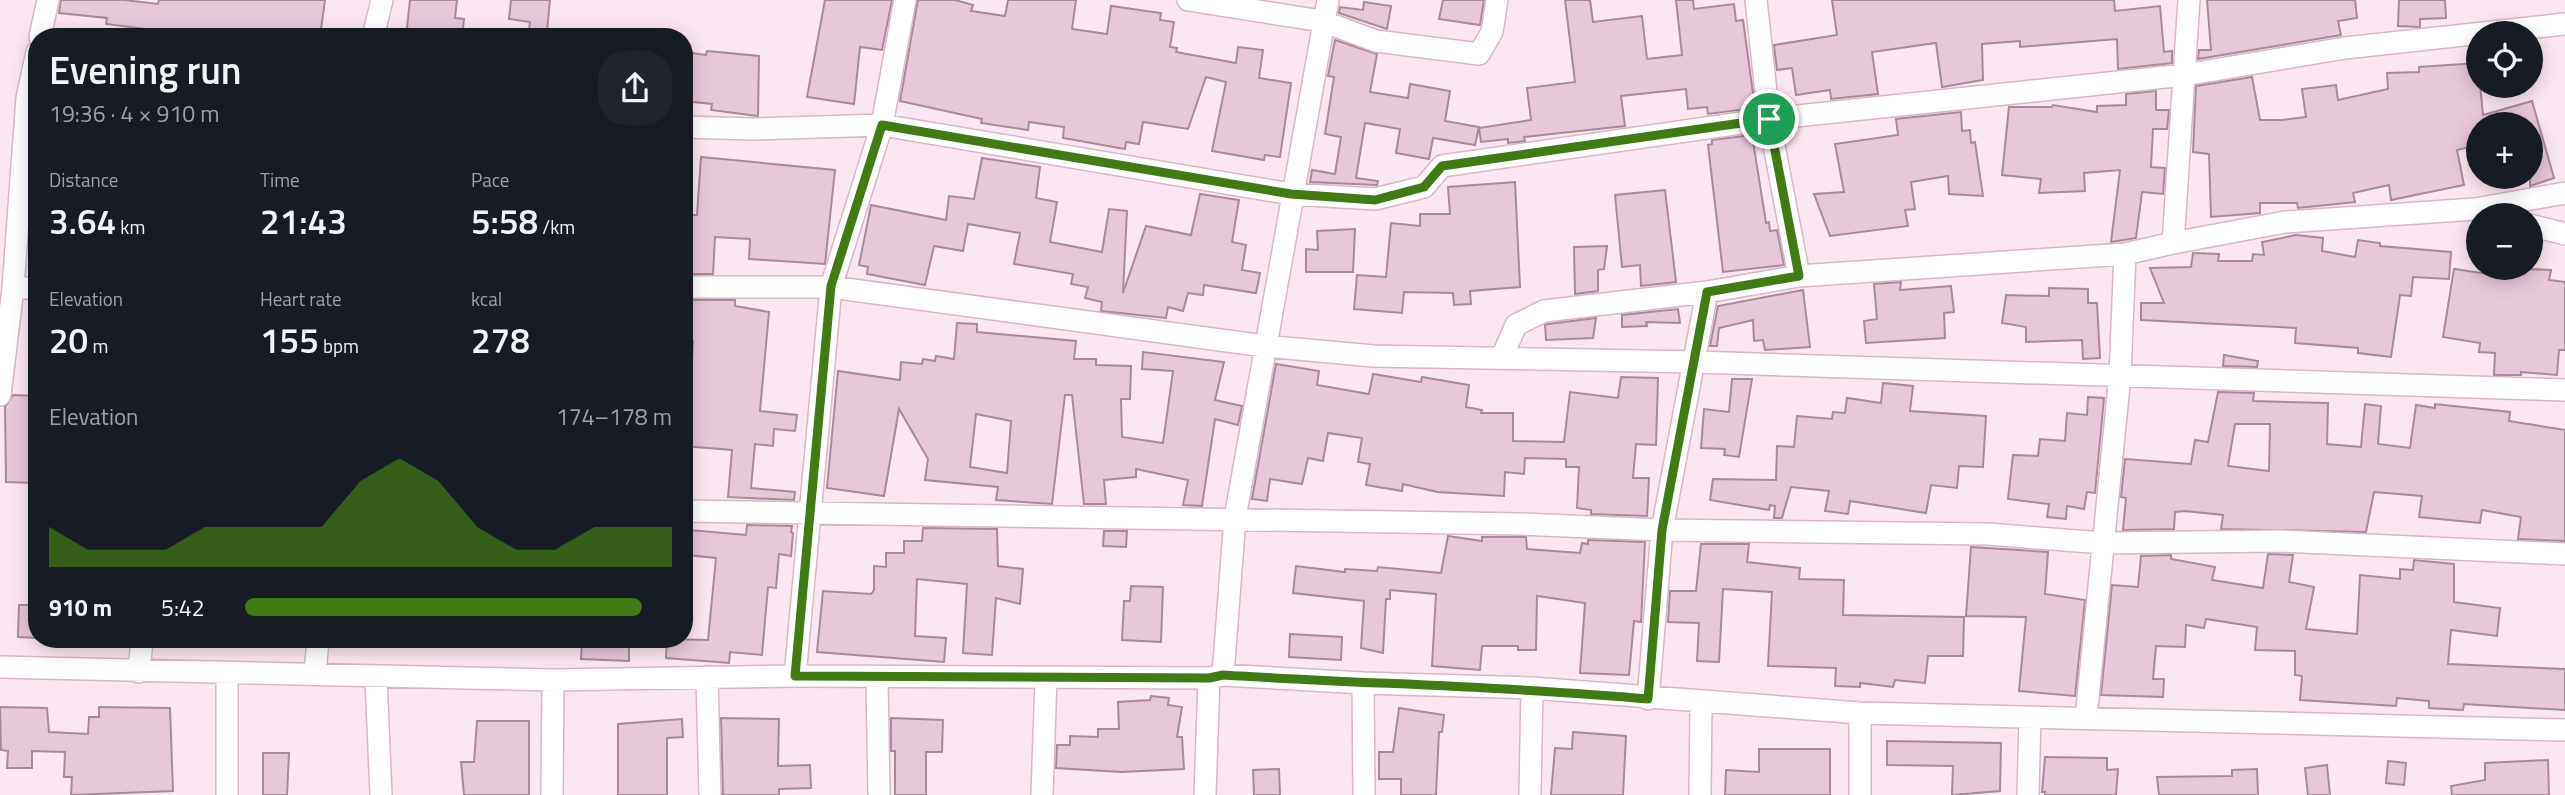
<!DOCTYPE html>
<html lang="en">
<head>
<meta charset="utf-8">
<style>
  body { margin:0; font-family:"Titillium Web",sans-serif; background:#20242c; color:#f1f3f6; height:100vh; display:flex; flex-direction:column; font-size:26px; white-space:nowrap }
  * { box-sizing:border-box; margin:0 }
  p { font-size:23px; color:#9ea1a6 }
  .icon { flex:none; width:38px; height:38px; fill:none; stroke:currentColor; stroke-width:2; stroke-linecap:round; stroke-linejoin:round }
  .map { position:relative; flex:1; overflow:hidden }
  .panel { position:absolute; left:28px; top:28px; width:665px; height:620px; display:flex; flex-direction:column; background:#171b24; border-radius:28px; box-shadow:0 4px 18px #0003 }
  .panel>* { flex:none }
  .buttons { position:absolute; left:2466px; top:21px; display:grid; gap:14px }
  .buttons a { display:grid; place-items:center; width:77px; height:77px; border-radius:50%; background:#171b24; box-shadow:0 4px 18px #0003; font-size:35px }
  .pin { position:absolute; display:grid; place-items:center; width:60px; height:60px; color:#fff; margin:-30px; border:4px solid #fff; border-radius:50%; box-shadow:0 2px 7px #0007 }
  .round { display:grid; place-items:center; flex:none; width:74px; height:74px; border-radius:28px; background:#20242c }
  .head { display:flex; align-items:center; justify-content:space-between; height:119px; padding:0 21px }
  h1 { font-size:38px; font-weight:600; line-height:52px }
  .figures { display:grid; grid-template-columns:repeat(3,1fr); gap:10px; height:119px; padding:7px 21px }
  .figures div { display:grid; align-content:center }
  .figures b { font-size:35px; font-weight:600 }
  .figures small { font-size:19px; font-weight:400 }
  .figures p { font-size:19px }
  .chart { height:196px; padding:14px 21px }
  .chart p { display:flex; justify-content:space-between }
  .chart svg { width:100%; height:126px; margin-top:7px; fill:#417b15; opacity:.7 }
  ul { padding:0 21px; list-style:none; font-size:23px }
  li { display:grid; grid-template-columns:112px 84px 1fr; align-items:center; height:52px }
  li i { height:18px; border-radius:9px; background:#417b15 }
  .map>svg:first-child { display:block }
  .building { fill:#e8c7d9; stroke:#a88999; stroke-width:2; fill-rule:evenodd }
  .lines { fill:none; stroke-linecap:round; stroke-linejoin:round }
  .minor-casing { stroke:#d7b6c7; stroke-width:24 }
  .minor { stroke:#fff; stroke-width:21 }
  .route-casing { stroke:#fff; stroke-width:14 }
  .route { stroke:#417b15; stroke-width:9 }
</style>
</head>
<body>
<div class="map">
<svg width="2565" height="795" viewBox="0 0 2565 795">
  <rect width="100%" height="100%" fill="#fbe7f1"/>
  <path class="building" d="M61,0H124L158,4L159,0H325L320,37H153L154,30L106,24L107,18L59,13Z
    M410,0H457L455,18L464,19L462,37H406Z
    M511,0H550L547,32L529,30L530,22L509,19Z
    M825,0H892L882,50L860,47L854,104L807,97Z
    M918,0H955L973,5L971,11L1005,16L1008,0H1076L1072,29L1107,34L1111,6L1161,13L1160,20L1174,22L1170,47L1177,48L1176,52L1236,63L1238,47L1263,50L1259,78L1291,83L1280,157L1265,155L1264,160L1212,151L1226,82L1206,77L1188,129L1143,122L1139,144L1126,142L1125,149L1063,138L1064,127L1029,122L1028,130L981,123L982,119L900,101Z
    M1443,0H1484L1480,25L1439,19Z
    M1565,0H1590L1593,22L1642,16L1647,59L1682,55L1676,0H1693L1694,9L1734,4L1736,21L1743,20L1755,108L1708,114L1707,107L1688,109L1686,89L1621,96L1625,126L1524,137L1525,141L1508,143V139L1481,142L1479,128L1531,120L1527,88L1575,82Z
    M1832,0H2114L2115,11L2160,6L2164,52L2172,51V63L2118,69L2117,39L2020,47V41L1982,44L1983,80L1942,87L1936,43L1872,52L1878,94L1831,99L1830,90L1796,95L1792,68L1777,70L1774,45L1837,35Z
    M2207,0H2355L2357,18L2338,21L2341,35L2198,59L2199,50H2211Z
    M2399,0H2445L2446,18L2420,19V27L2398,26Z
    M1364,2L1391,6L1387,29L1339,13L1340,7L1363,10Z
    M1335,40L1377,54L1370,92L1408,98L1410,84L1450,91L1445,121L1479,127L1475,145L1433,138L1429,159L1396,153L1400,129L1365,123L1356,178L1378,181L1377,185L1310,182L1312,170L1335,174L1341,137L1325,134L1334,77L1328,76Z
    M707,51L759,56L758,116L711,110L712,104L684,101V52L706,55Z
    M2478,63L2483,115L2532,101L2554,178L2530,186V124H2478V145L2457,150L2464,185L2391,200L2389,185L2353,193L2355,202L2298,208L2297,203H2260V213L2211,217L2209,154L2193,152L2196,86L2252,77L2260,120H2282L2306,117L2302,89L2336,85L2338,100L2388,89L2387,73L2419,72V67Z
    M2156,91V110H2169L2167,129H2153L2151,167L2165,168L2163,194L2142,192L2136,238L2111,242L2120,170L2084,173L2085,191L2039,193L2041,179L2002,175L2009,107H2052L2053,105L2097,112V106L2126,105V94Z
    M1961,112L1962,131L1970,130L1971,143L1975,142L1983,196L1949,194L1948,176L1911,182L1915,209L1905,210L1908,226L1830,236L1814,194L1844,192L1835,144L1898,135L1896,119Z
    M1752,135L1766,223L1769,222L1770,231L1777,230L1784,265L1723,272L1708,145L1712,144V140Z
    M701,157L835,170L825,264L749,259L750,239L715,237L713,274H684V215H697Z
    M982,158L1040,167L1036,198L1057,202L1050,242L1102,252L1109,209L1127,211L1123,293L1146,226L1191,235L1200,194L1239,200L1232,242L1246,245L1242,270L1260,273L1256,293L1204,285L1203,295L1188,293L1183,311L1168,307L1166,318L1101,311L1102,302L1085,298L1088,287L1071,284L1073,274L1014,264L1020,233L968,224L963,251L934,246L925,285L867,274L868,267L859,265L871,205L946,220L949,196L974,199Z
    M1515,182L1520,287L1470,291L1471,304L1454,305L1453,293L1404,292L1402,313L1354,309L1357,275L1386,277L1391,223L1420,226V214H1450L1448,187Z
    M1665,190L1676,282L1641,286L1640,265L1622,267L1615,195Z
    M1355,229L1353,272H1306V249L1318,250L1317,231Z
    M2296,235L2323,238L2322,251L2355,257L2358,240L2380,243V246L2451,252L2449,279L2413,277L2411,296L2400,295L2391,357L2358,353V348L2295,343L2296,328L2141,320V303H2164L2150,268L2191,267L2193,253L2219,254L2218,261H2252L2253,254L2264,255L2262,242Z
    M1607,246L1604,269L1598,270V291L1575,294L1574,247Z
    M2503,268L2551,270L2549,280L2565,282V350H2559L2557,375L2521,372V375H2494L2495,353L2479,352L2480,343L2443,337L2454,269L2488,274L2489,270L2502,273Z
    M1901,282L1900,290L1951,286L1954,312L1944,313L1945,338L1866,343L1864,321L1877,319L1874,284Z
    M2049,288L2088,289V303H2097L2100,358L2083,359L2082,340L2026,342V327L2002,323L2006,295L2049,296Z
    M1803,290L1810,347L1765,350L1763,340L1754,341L1753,320L1719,328L1717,346H1710L1718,306Z
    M684,300H735V306L769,312L760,411L797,415L795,431L774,429L773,446L755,444L751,488L795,492L794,500L728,497L732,450L684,446V380H691L693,341H684Z
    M1678,309L1680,323L1646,322L1647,326L1622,327V315Z
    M1596,318L1593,338L1546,340L1545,325L1548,324Z
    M957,323L977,324V332L1076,341L1074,359H1096V365L1131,366L1130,399H1121L1122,437L1163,443L1173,371L1142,369L1143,352L1224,362L1215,400L1242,406L1238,425L1215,419L1202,506L1183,505L1188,480L1136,469V477L1104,480L1106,504H1084L1072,395H1065L1052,504L996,500L998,487L925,480L928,459L899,409L884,496L827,488L838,371L900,380L901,362L922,364L923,359L935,361L936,356L954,359ZM976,414L1011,421L1007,473L970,467Z
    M2224,355L2258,361L2257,367L2223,366Z
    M1276,364L1319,371L1317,385L1369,394L1373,374L1421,382L1422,377L1469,385L1466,407L1482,410L1481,413H1513V441L1564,442L1570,392L1618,398L1621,377L1658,378L1656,445L1636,444L1633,478H1649L1647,516L1591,514V510L1577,508L1579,467H1566V459L1525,458L1524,474L1505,472L1504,496L1437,492L1403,484L1402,491L1366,485L1370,464L1358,462L1362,438L1328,433L1323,461L1308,458L1302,484L1270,479L1267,501L1252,499Z
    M1732,379H1752L1739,457L1724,455L1725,449L1701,448L1704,409L1729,412Z
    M1883,383L1913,386L1910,411L1986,416L1983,467L1959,466L1957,488L1931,485L1926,513L1850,501L1848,514L1825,511L1829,491L1791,487L1782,518H1774L1775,506L1770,505L1769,510L1710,500L1713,479L1776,480L1777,446L1794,447L1797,416L1832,419L1833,412L1845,413L1847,398L1881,403Z
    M2218,392L2254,393L2253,401L2328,403L2327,444L2361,447L2365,404L2381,406L2378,444L2410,448L2416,405L2435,408V404L2510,412L2509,421L2565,430V541L2518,539L2521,517L2482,510L2480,523L2419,517L2422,496L2374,492L2366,532L2221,529L2223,515L2185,511L2175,512L2174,529L2123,530L2126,498L2121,497L2125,459L2191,464L2195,440L2208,442ZM2235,424H2270L2269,471L2228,466Z
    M13,395L37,396V483L6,482L5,407Z
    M2088,397L2104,398L2095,493L2087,492L2084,509L2067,506L2066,519L2047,517L2049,504L2008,499L2013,455L2038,456L2040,439L2065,441L2067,413L2087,415Z
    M747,525L792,526L791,532L793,533L791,556L779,554L776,588L768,587L762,655L730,652L729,663L666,658L667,639L708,640L716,558L687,555L690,530L746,535Z
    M923,528L997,529L998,566L1023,569L1020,604L996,598L992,655L963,653L967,584L917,579L915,636L946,638L944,662L817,652L823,591L871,594L874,590V566L886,567V553H904V541H922Z
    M1104,531H1127L1126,547L1103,546Z
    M1448,536L1482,541V537H1526L1527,549L1580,553L1582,543L1588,544V540L1645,542L1641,622L1634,621L1629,675L1580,673L1585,603L1537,596L1536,650H1518V646H1482L1480,670L1432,666L1436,594L1390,590V599H1386L1383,653L1361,648L1364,601L1293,593L1296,566L1345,572V569L1377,571L1378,567L1441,573Z
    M1701,544H1749L1747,562L1800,568L1799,579L1844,580L1843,615L1964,617L1963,656H1928L1925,683L1895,680L1893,687L1860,683V687L1835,686L1836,668L1768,666L1772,592L1723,589L1719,662L1697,661L1699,623L1668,622L1670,591H1696Z
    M1971,547L2048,552L2045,594L2085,600L2075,696L2019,691L2026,617L1966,616Z
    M2268,554L2293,555L2289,582L2314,587L2306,629L2357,634L2360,575L2400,579V569L2413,570L2414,560L2454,564V602L2500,608L2497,636L2451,630L2448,664L2565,669V710L2464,704L2463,710L2429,708V701L2397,698L2396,706L2300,700L2302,676L2295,675V651L2255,650L2257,627L2206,619L2204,628L2186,625L2185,647L2156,646L2153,679H2164L2163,697L2101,695L2112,585L2138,587L2141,556L2171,555V559L2215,567L2212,580L2263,588Z
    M1131,586L1163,587L1161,642L1122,640L1124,601H1130Z
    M19,605H37V638L18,637Z
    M1290,634L1342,637L1341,660L1289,657Z
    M582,639L629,641V661L581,659Z
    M1151,696L1169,698L1168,705L1182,707L1177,737H1182L1184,769L1121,772L1056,768L1057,745H1070V736L1098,737V729H1119L1118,702L1150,700Z
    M0,707L47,708L49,732L88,734L89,717H99V707L170,708L173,791L71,795L72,777H64L65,752L32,751V768H7L8,751L1,750Z
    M1399,708L1444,715L1442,732H1439L1436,795H1401V779H1379V752H1393Z
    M721,718L779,719L778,766L810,765L811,788L779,789V795H723Z
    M891,718L943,720L942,752H926V795H895V751H891Z
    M682,719L683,737L667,738V795H618V724Z
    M477,721H529V795H464L461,762H474Z
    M1573,732L1626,736L1623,795H1551L1555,748L1572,749Z
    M1887,741L2001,743L2000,791L1952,795L1953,766L1887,765Z
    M1759,749H1830V795H1725L1726,770L1759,772Z
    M263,753H289L287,795H263Z
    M2045,757L2107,758V770L2118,769L2116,795H2045V792H2042Z
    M2548,760L2549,795H2452L2451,786L2485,780V763Z
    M2388,761L2406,763L2404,785L2386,783Z
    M2327,765L2330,795H2308L2305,768Z
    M1279,769L1280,795H1254L1253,770Z
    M2257,769L2258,795H2159L2157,777L2232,776V770Z"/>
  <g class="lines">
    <defs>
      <path id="minor" d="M1188,0L1322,21L1376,41L1479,54L1492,32L1497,0
        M1756,0L1769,119L1799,276
        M40,37L48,0
        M373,37L382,0
        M684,127L753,129L882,125L1291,194L1375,199L1424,187L1442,166L1769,119L2184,75L2345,48L2565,24
        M2530,225L2565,234
        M2173,243L2285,222L2475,209L2565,193
        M684,287H831L1264,346L1373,356L1696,362L2565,390
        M13,288H37
        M1502,357L1516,325L1544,311L1707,292L1799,276L2125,254
        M0,395L13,288L27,98L37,52
        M684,511L1521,524L1662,530L1988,534L2103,543L2281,541L2565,554
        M0,667L553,680L795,676L1209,678L1223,675L1363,683L1532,688L1860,713L2565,730
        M139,672L142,639
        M227,673V795
        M315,674L318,639
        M1223,675L1235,518L1328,0
        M795,676L831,287L882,125L905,0
        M707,677L710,795
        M376,678L381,795
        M877,678L879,795
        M1363,683L1364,795
        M1648,699L1662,530L1707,292
        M1860,713V795
        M2086,718L2120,375L2125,254L2173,243L2189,0
        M552,795L553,680
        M1042,795L1046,678
        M1205,795L1209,678
        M1530,795L1532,688
        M1700,795L1701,703
        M2028,795L2030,717"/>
    </defs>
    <use href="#minor" class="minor-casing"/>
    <use href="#minor" class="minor"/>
  </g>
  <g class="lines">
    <defs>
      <path id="route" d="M1769,119L1799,276L1707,292L1662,530L1648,699C1507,686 1365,684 1223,675L1209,678L795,676L831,286L882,125L1291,194L1375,200L1424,187L1442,166Z"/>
    </defs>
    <use href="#route" class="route-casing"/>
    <use href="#route" class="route"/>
  </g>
</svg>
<div class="buttons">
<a><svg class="icon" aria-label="locate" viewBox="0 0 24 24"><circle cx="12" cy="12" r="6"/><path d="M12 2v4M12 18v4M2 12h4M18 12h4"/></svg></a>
<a>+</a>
<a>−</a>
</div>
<div class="pin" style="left:1769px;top:119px;background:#1e9e55"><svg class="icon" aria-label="arrive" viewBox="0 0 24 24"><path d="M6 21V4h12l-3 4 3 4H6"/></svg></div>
<section class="panel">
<div class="head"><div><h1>Evening run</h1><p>19:36 · 4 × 910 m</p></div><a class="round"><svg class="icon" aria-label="share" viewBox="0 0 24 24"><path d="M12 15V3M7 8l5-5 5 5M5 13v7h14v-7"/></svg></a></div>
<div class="figures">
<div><p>Distance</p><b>3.64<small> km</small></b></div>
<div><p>Time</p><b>21:43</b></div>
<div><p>Pace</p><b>5:58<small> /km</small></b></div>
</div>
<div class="figures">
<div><p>Elevation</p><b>20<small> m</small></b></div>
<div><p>Heart rate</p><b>155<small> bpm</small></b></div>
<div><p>kcal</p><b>278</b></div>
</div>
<div class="chart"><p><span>Elevation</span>174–178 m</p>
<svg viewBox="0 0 160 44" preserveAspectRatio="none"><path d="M0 44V30L10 38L20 38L30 38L40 30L50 30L60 30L70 30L80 14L90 6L100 14L110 30L120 38L130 38L140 30L150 30L160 30V44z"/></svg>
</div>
<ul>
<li><b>910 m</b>5:42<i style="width:93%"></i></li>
</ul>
</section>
</div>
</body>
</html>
